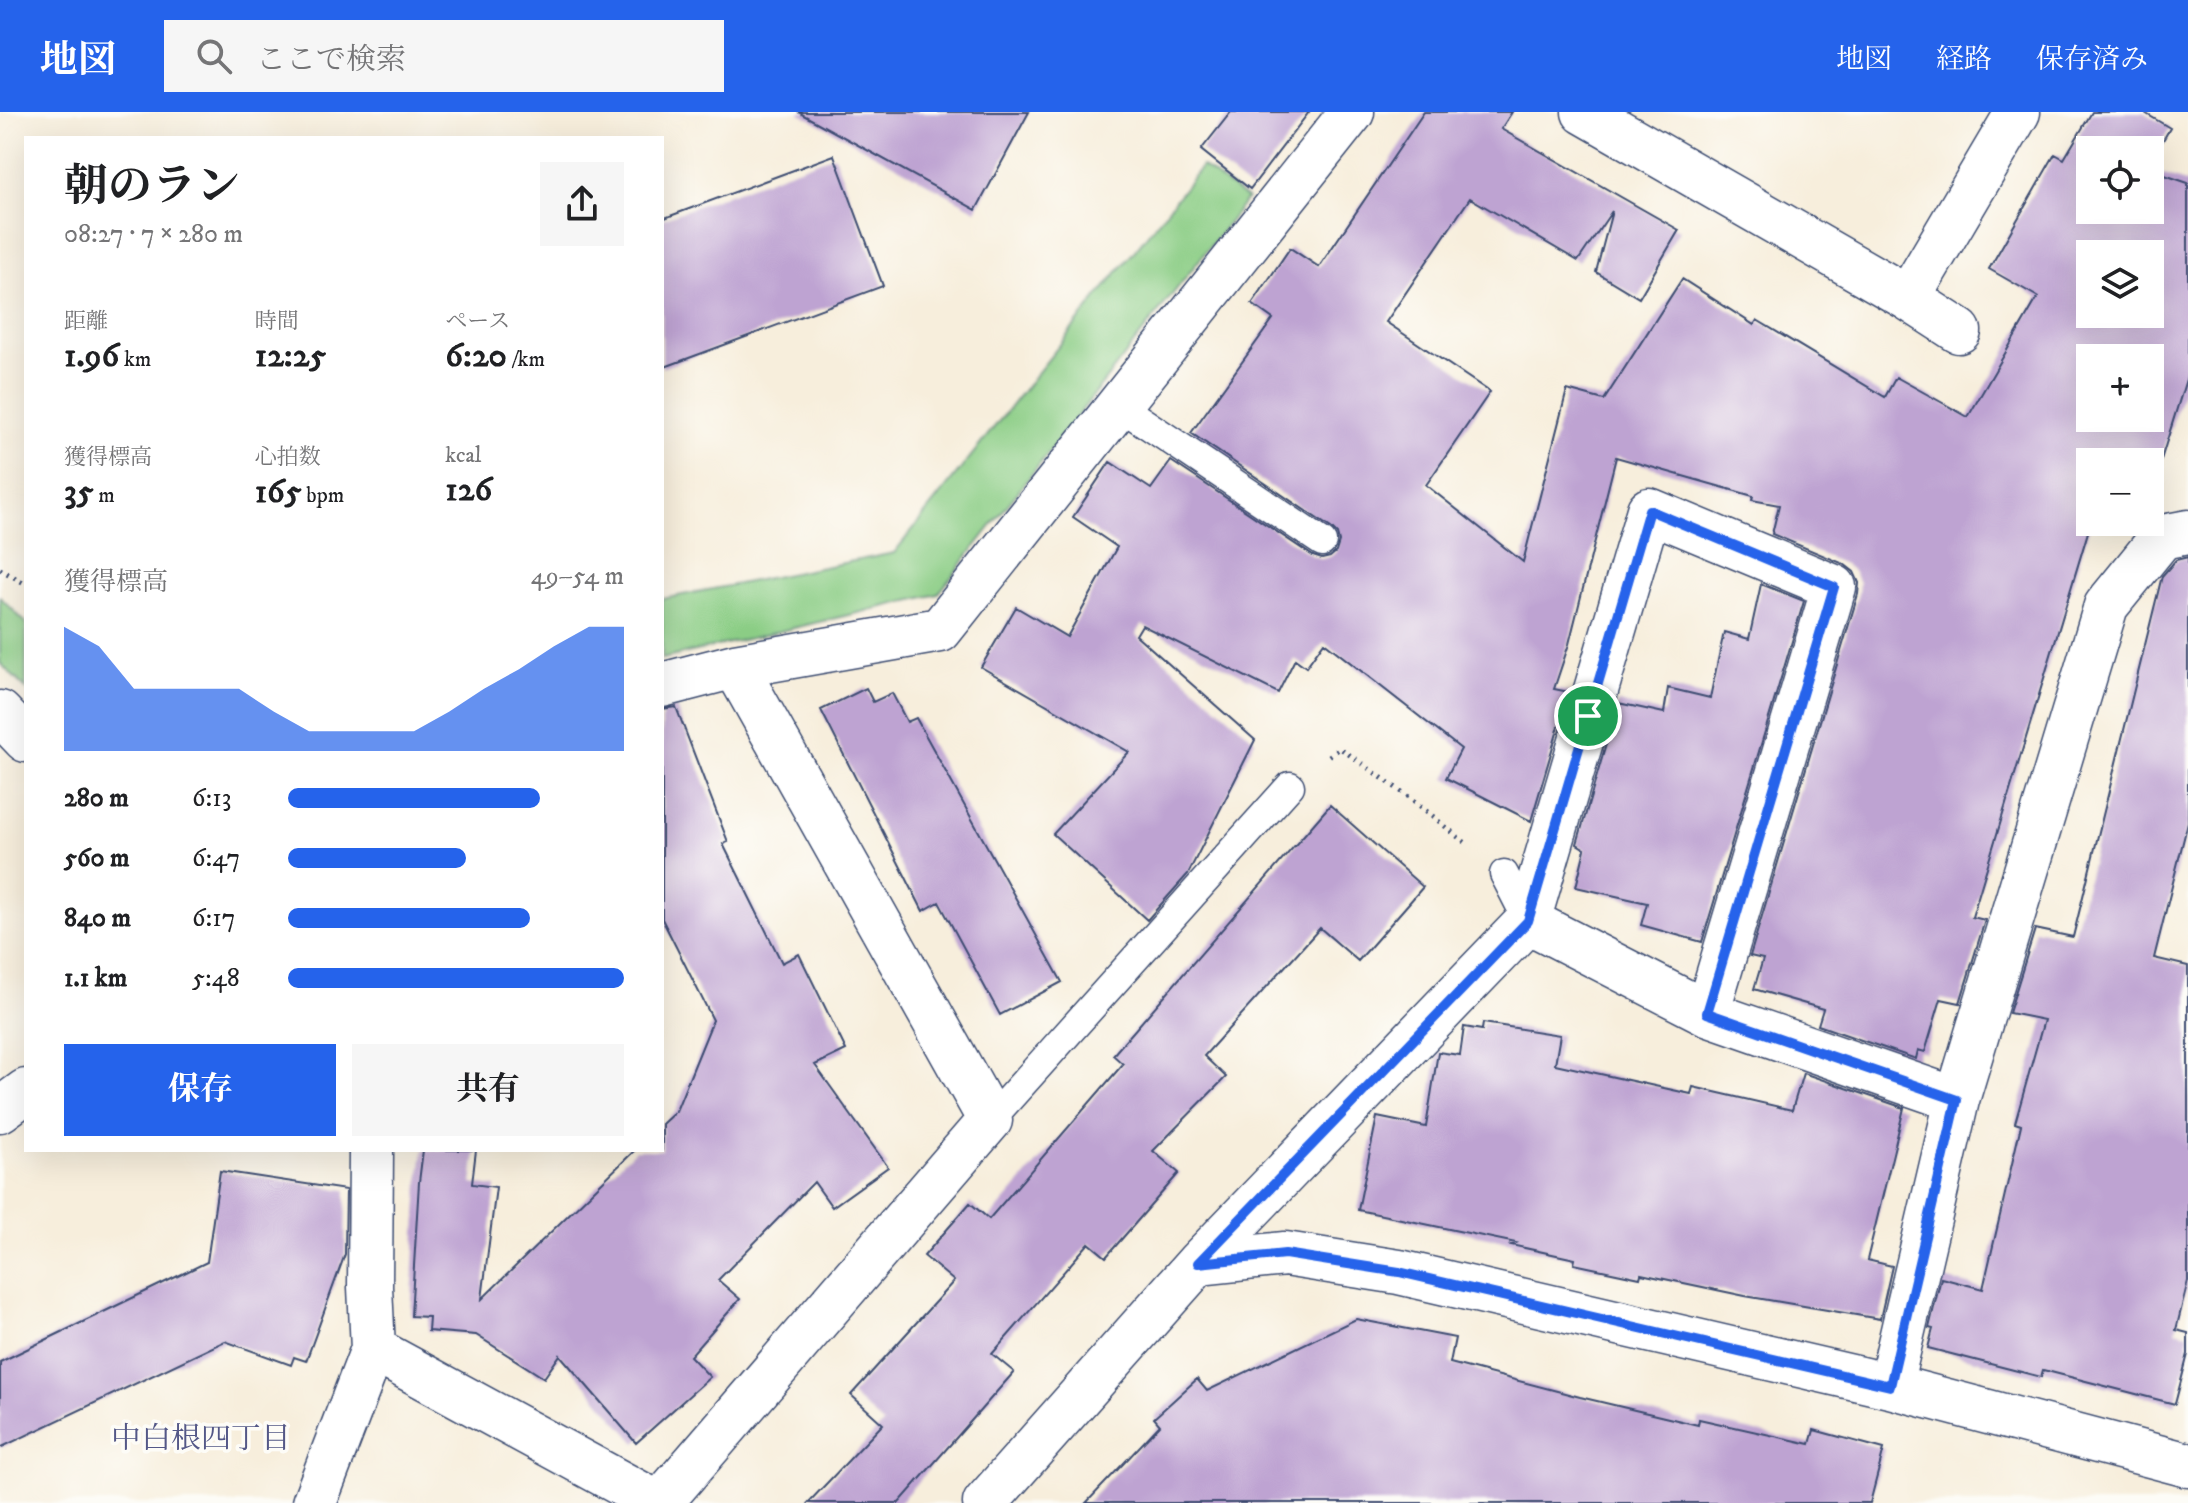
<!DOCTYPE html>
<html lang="ja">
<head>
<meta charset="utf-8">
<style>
  body { margin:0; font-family:"IM FELL DW Pica","Noto Serif JP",serif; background:#f6f6f6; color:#202124; height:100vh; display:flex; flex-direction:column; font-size:30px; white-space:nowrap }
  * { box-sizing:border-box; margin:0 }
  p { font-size:26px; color:#757577 }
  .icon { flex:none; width:44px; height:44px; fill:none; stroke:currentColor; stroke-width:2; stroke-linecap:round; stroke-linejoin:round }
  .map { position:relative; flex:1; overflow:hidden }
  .details { position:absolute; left:24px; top:24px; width:640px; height:1016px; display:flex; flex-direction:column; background:#fff; border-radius:0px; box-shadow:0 8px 32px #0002 }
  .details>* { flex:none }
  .fabs { position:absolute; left:2076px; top:24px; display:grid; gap:16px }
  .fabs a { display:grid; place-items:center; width:88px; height:88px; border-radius:0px; background:#fff; box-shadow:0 8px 32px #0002; font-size:40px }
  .pin { position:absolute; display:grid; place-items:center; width:68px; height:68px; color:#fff; margin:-34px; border:4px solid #fff; border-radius:50%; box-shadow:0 2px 8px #0007 }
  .round { display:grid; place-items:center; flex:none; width:84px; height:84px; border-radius:0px; background:#f6f6f6 }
  .headline { display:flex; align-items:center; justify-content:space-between; height:136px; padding:0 40px }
  h1 { font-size:44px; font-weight:700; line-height:60px }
  .figures { display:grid; grid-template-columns:repeat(3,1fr); gap:12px; height:136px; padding:8px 40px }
  .figures div { display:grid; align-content:center }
  .figures b { font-size:34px; font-weight:700 }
  .figures small { font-size:22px; font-weight:400 }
  .figures p { font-size:22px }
  .chart { height:224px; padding:16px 40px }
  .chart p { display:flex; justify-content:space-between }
  .chart svg { width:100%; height:144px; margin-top:8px; fill:#2563eb; opacity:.7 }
  .button { display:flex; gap:16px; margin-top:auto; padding:16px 40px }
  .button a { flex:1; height:92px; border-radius:0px; background:#2563eb; color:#fff; font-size:32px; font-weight:700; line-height:92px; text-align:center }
  .button a+a { background:#f6f6f6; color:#202124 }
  ul { padding:0 40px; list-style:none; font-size:26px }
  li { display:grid; grid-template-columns:128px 96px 1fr; align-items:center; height:60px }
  li i { height:20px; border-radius:10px; background:#2563eb }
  header { display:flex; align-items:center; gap:48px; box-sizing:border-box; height:112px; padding:0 40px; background:#2563eb; color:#fff }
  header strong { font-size:38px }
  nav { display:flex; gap:44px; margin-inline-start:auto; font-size:28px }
  .search { width:560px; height:72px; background:#f6f6f6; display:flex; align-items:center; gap:20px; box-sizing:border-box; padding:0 28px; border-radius:0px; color:#757577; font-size:30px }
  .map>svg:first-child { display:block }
  .green { fill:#8bcd85; stroke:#537e72; stroke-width:2 }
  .building { fill:#bea3d2; fill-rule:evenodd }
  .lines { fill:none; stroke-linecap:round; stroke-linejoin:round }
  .lane-casing { stroke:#3c4c71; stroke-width:31 }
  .street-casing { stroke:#3c4c71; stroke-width:47 }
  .path { stroke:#3c4c71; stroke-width:5; stroke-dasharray:2 6; stroke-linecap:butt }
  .lane { stroke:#fff; stroke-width:28 }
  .street { stroke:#fff; stroke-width:44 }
  .route-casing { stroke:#fff; stroke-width:16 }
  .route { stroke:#2563eb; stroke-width:10 }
  .labels { text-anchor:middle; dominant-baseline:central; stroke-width:7; stroke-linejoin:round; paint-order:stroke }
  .neighbourhood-label { font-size:30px; fill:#545887; stroke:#fdfcf7 }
</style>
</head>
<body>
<header>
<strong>地図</strong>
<div class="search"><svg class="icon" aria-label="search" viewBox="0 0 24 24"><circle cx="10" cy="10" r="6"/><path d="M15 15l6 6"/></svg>ここで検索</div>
<nav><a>地図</a><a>経路</a><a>保存済み</a></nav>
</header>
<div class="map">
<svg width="2188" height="1391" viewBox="0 0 2188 1391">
  <rect width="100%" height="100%" fill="#fdfcf7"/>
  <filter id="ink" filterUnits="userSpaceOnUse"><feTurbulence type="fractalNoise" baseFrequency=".0125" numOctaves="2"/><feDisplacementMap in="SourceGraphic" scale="16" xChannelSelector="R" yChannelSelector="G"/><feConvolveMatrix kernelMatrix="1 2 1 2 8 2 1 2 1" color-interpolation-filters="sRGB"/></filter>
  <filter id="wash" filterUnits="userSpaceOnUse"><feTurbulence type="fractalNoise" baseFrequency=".006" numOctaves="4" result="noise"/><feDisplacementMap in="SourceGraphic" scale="32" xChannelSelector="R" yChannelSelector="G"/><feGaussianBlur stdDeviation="1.8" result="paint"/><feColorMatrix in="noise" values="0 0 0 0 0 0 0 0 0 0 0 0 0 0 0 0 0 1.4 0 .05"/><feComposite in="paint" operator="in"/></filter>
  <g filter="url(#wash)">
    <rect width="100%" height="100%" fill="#f7eedc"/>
    <path class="green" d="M1202,54L1247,87L938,482L662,547V487L894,441Z
      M0,485L26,511V577L0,551Z"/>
    <g id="blocks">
      <path class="building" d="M798,0H1029L976,98Z
        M1231,0H1309L1250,77L1201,38Z
        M1424,0H1512L1501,17L1679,118L1639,186L1596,160L1612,99L1578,149L1470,86L1386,210L1490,280L1426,373L1523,450L1567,278L1604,288L1682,167L1754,213L1757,208L1885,285L1896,265L1968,305L2038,185L1989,157L2055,42L2064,47L2092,0H2143L2170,16L2150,51V38H2090V98H2150V58L2188,71V261L2150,383V350H2090L2091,410L1972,805L1985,808L1960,891L1941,887L1925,940L1918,938L1916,947L1818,913L1823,897L1754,877L1763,847L1750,844L1858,482L1859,471L1854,460L1844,452L1772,422L1779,393L1752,388L1753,384L1616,345L1569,532L1554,577L1569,580L1531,709L1446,666L1461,637L1324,530L1306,555L1295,547L1278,581L1142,513L1136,523L1255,628L1188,762L1147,808L1053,722L1129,640L981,555L1016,495L1067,525L1117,435L1073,405L1110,350L1151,377L1171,349L1313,444L1322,447L1330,445L1336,440L1339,430L1337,422L1331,416L1191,321L1273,207L1252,192L1290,136L1319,155ZM2090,142H2150V202H2090ZM2090,246H2150V306H2090Z
        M834,43L883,174L662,256V107Z
        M2188,445V710L2154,846L2188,854V1169L2176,1218L2188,1221V1242L2175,1292L2043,1258L2041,1265L1928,1236L1933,1217L1929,1216L1941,1166L1983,1177L2021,1013L2015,1011L2044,908L2009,901L2035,817L2073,825L2162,464L2176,448Z
        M1761,472L1804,489L1702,830L1641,813L1647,791L1576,775L1585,737L1577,732L1618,591L1664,601L1668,576L1710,586L1724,520L1749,527Z
        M866,576L873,590L892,581L907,610L916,606L1062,870L1000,903L939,790L923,799L821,598Z
        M676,595L728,730L723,732L782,851L799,842L846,938L815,953L888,1055L832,1095L814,1070L718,1168L740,1187L690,1244L710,1265L636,1331L560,1243L544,1266L476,1223L428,1219L429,1205L411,1204L419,1070L423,1038H476L472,1072L496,1075L482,1187L635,1038H662V1012L676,999L713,908L662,807V597Z
        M1330,693L1423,775L1358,849L1320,816L1204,944L1226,965L1153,1039L1179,1061L1106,1145L1089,1131L992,1242L1014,1260L899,1391H808L883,1312L851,1283L954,1169L924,1144L970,1091L989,1107L1123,952L1113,943Z
        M1483,911L1560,923L1555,952L1691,982L1693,975L1792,998L1803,961L1904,996L1867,1148L1892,1154L1880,1207L1745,1184L1641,1162L1640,1166L1574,1152L1575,1147L1511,1133L1516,1131L1358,1098L1377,1005L1426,1015L1438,940L1460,943L1464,915L1482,918Z
        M220,1059L346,1078L345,1142L306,1249L294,1245L291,1253L225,1229L0,1336V1250L207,1150Z
        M1356,1207L1455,1226L1450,1251L1580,1285L1698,1313L1699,1307L1810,1332L1814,1318L1884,1337L1870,1391H1086L1160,1313L1154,1306L1197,1267L1207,1279Z"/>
    </g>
  </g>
  <g filter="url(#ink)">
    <use href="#blocks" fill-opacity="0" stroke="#3c4c71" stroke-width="2"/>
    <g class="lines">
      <defs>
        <path id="lane" d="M1118,293L1322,430
          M1504,762L1528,809
          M990,1008L1290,674"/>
        <path id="street" d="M1584,0L1908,186L1959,219
          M1908,186L2018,0
          M662,573L735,554L940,518L1352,0
          M0,601L26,628
          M1528,809L1707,901L1957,988
          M0,998L26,979
          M1198,1151L1285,1142L1399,1160L1890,1274L2188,1353
          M373,1237L657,1391
          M1890,1274L1957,988L2106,494L2162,425L2188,420
          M314,1391L373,1237L370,1175L371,1038
          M660,1391L990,1008L735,554
          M985,1391L1198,1151L1528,809L1649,398L1834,475L1707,901"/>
      </defs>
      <use href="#lane" class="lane-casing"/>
      <use href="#street" class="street-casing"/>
      <path class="path" d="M0,457L26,472
        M1329,644L1340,636L1409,685L1468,733"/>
      <use href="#lane" class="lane"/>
      <use href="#street" class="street"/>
    </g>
  </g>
  <g class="lines" filter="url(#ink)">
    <defs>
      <path id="route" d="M1649,398L1834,475L1707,901L1957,988L1890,1274L1399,1160L1285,1142L1198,1151L1528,809Z"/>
    </defs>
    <use href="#route" class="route-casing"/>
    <use href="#route" class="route"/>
  </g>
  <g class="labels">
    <g class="neighbourhood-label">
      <text x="201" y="1327">中白根四丁目</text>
    </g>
  </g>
</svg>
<div class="fabs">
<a><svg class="icon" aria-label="locate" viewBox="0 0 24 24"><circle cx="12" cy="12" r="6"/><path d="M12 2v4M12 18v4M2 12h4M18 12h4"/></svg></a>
<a><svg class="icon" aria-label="layers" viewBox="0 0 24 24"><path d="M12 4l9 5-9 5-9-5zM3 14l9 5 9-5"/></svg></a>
<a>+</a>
<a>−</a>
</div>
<div class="pin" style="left:1588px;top:604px;background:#1e9e55"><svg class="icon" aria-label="arrive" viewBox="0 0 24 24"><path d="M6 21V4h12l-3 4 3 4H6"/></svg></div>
<section class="details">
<div class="headline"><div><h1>朝のラン</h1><p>08:27 · 7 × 280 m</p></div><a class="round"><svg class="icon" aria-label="share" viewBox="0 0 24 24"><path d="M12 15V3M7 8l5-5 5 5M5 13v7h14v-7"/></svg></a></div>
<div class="figures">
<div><p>距離</p><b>1.96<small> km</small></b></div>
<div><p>時間</p><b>12:25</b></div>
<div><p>ペース</p><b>6:20<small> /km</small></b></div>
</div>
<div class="figures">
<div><p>獲得標高</p><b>35<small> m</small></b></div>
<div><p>心拍数</p><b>165<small> bpm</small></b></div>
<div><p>kcal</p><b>126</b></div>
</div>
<div class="chart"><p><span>獲得標高</span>49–54 m</p>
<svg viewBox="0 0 160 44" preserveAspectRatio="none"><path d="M0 44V6L10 12L20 25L30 25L40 25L50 25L60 32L70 38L80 38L90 38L100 38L110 32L120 25L130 19L140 12L150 6L160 6V44z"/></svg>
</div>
<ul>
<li><b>280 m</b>6:13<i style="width:75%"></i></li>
<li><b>560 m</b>6:47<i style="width:53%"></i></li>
<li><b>840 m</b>6:17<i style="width:72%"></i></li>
<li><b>1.1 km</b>5:48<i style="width:100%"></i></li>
</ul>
<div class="button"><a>保存</a><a>共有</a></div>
</section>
</div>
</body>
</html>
